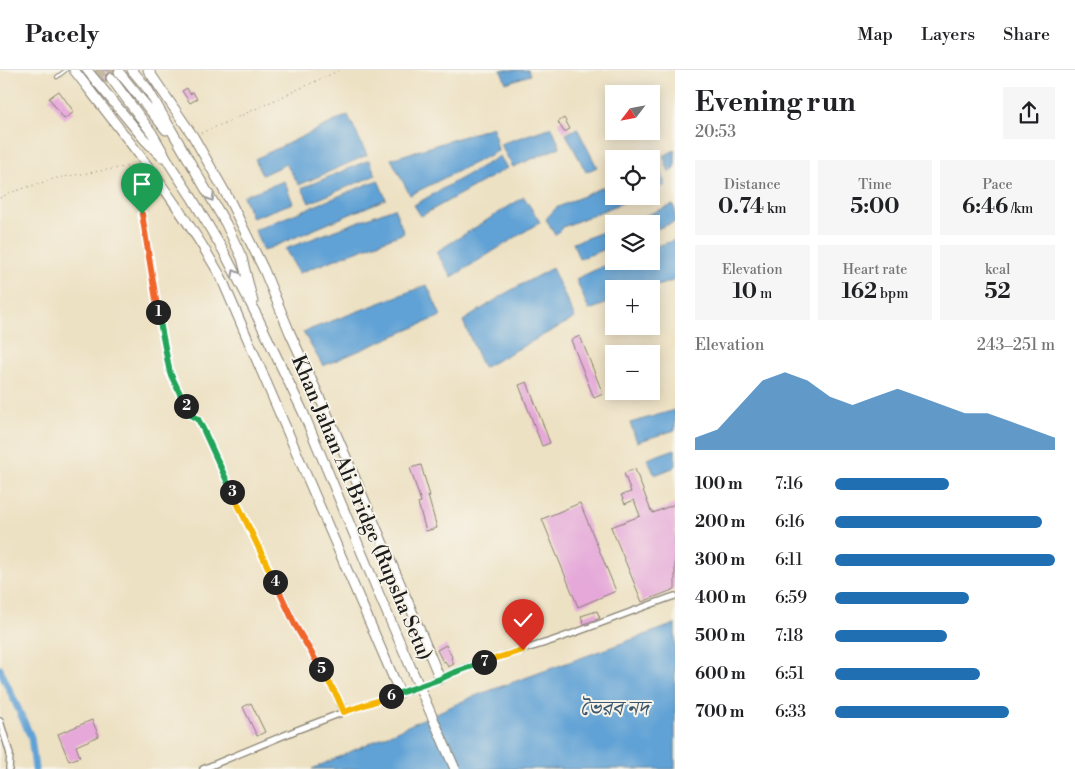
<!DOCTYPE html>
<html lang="en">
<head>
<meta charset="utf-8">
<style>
  body { margin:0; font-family:"Libre Bodoni","Noto Serif Bengali",serif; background:#f6f6f6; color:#202124; height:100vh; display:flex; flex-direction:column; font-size:19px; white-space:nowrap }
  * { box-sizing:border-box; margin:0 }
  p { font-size:16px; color:#757577 }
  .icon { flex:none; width:28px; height:28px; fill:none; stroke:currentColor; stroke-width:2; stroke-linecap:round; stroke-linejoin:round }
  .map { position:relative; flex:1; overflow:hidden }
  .details { display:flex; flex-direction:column; background:#fff; width:400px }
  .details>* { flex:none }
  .needle { width:32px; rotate:238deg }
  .controls { position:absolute; left:605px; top:15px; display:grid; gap:10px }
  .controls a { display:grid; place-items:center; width:55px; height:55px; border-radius:0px; background:#fff; box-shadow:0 2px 12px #0003; font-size:25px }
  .pin { position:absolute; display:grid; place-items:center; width:42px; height:42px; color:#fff; margin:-51px -21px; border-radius:50% 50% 50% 0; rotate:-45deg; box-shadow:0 0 5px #0007 }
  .pin .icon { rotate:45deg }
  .km { position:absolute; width:25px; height:25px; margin:-12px; border-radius:50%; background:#222; color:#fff; font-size:14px; line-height:25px; text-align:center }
  .round { display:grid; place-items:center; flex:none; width:52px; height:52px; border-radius:0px; background:#f6f6f6 }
  .headline { display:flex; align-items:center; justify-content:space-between; height:85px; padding:0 20px }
  h1 { font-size:28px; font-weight:800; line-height:38px }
  .figures { display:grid; grid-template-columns:repeat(3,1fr); gap:8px; height:85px; padding:5px 20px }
  .figures div { display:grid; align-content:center; border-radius:0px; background:#f6f6f6; text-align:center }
  .figures b { font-size:21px; font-weight:800 }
  .figures small { font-size:14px; font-weight:400 }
  .figures p { font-size:14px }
  .chart { height:140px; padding:10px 20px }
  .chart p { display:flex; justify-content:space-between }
  .chart svg { width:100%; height:90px; margin-top:5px; fill:#1f6fb2; opacity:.7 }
  ul { padding:0 20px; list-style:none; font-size:16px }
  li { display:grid; grid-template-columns:80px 60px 1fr; align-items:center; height:38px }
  li i { height:12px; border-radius:6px; background:#1f6fb2 }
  header { display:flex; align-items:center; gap:30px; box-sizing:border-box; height:70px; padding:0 25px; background:#fff; border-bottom:1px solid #e0e0e0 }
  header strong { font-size:24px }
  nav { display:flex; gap:28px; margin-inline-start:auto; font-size:18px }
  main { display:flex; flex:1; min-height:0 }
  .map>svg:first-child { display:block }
  .water { fill:#61a2d5; stroke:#3e5f78 }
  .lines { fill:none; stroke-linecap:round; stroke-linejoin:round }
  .canal { stroke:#61a2d5; stroke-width:7 }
  .building { fill:#e5a8d9 }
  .trunk-tunnel { stroke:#c3baa2; stroke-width:9; stroke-dasharray:9 4.5; stroke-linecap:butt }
  .service-casing { stroke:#847e70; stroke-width:4.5 }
  .minor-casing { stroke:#847e70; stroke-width:8 }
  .trunk-casing { stroke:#847e70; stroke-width:11 }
  .path { stroke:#847e70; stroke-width:1; stroke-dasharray:1 4; stroke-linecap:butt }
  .service { stroke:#fff; stroke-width:2.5 }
  .minor { stroke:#fff; stroke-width:5.5 }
  .trunk { stroke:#fff; stroke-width:9 }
  .trunk-bridge-casing { stroke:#847e70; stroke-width:11; stroke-linecap:butt }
  .trunk-bridge { stroke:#fff; stroke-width:9 }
  .oneway { stroke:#999 }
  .split-1-casing { stroke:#fff; stroke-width:10 }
  .split-2-casing { stroke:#fff; stroke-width:10 }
  .split-3-casing { stroke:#fff; stroke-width:10 }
  .split-4-casing { stroke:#fff; stroke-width:10 }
  .split-5-casing { stroke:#fff; stroke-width:10 }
  .split-6-casing { stroke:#fff; stroke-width:10 }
  .split-7-casing { stroke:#fff; stroke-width:10 }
  .split-8-casing { stroke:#fff; stroke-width:10 }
  .split-1 { stroke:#f0652b; stroke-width:6 }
  .split-2 { stroke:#22a559; stroke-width:6 }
  .split-3 { stroke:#22a559; stroke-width:6 }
  .split-4 { stroke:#f5b400; stroke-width:6 }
  .split-5 { stroke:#f0652b; stroke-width:6 }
  .split-6 { stroke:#f5b400; stroke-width:6 }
  .split-7 { stroke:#22a559; stroke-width:6 }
  .split-8 { stroke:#f5b400; stroke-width:6 }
  .labels { text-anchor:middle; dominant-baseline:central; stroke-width:4; stroke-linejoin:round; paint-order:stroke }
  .street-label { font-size:20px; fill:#1c1c1c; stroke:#f7f3e8 }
  .water-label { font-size:21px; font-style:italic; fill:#3b586f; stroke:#f7f3e8 }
</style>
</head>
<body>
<header>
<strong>Pacely</strong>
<nav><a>Map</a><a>Layers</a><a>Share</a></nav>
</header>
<main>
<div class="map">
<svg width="675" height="699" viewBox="0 0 675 699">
  <rect width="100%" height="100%" fill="#f7f3e8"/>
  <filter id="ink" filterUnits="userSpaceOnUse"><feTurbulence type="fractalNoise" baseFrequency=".02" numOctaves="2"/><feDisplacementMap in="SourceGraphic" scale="10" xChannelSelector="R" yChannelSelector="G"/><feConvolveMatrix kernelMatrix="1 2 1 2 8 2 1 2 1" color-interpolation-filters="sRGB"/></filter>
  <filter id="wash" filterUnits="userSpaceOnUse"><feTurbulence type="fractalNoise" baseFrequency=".0096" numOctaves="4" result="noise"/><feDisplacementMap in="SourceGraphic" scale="20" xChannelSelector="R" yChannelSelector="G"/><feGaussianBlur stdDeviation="1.12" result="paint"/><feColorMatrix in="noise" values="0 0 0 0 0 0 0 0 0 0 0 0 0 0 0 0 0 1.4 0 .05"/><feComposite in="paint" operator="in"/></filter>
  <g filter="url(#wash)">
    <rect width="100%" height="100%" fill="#ede1c3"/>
    <path class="water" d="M501,0H528L530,5L506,13Z
      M348,45L367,85L299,115L286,94L262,105L255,89Z
      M493,57L498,81L410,125L391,89Z
      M552,57L560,77L513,97L500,74Z
      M577,58L597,97L586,102L566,64Z
      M675,80V99L669,102L663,86Z
      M500,86L507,98L421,146L414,135Z
      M369,90L376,105L309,133L302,118Z
      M657,93L666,115L651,121V95Z
      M378,110L386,129L263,181L255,160Z
      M284,111L293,133L252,148L243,126Z
      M614,112V126H639L563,157L555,165L546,149L556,138Z
      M524,127L540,152L452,207L436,182Z
      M673,135L675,140V152L651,161V154H623Z
      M394,138L404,163L299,203L285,179Z
      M614,158V176L579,189L573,173Z
      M675,170V210L649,219H614V231L589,240L576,209L614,191H651V178Z
      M552,198L575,248L483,298L463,251L506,223Z
      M427,215L441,246L323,296L303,262Z
      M675,340V360L637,372L630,353Z
      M675,379V397L655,405L647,389Z
      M675,554V699H312L472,627Z"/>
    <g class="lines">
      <path class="canal" d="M0,599L31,667L35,699"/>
    </g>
    <g id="blocks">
      <path class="building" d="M96,0H113V2L108,3L106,5L105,12Z
        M187,18L190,24L193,22L197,29L190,33L182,21Z
        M59,21L74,42L64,49L49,28Z
        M564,48L570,59L564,62L558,52Z
        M580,266L603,324L594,328L571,270Z
        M527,312L550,373L542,376L519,315Z
        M421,395L430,426H428L437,458L426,461L418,433L421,432L410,398Z
        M635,399L651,441H653V443L675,434V519L642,532L611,457L640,446L634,430L625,434L621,425L631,422L624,403Z
        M580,433L616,521L578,537L542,449Z
        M597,541L600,548L584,554L581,546Z
        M446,575L452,587L451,588L454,594L448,597L445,591L443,592L437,580Z
        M251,633L265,662L257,666L243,637Z
        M92,650L99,666L76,676L80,687L69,691L58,664Z"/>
    </g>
  </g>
  <g filter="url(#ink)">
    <use href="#blocks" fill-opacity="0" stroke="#847e70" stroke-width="1"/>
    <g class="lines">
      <path class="trunk-tunnel" d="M97,0L106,12
        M110,0L114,5"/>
      <defs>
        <path id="service" d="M57,7L66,0"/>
        <path id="minor" d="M278,517L295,555L337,626L344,642
          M0,651L10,684L9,699
          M203,699L297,660L344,642L440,609C477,591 520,582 560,568C598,555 636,539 675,526"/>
        <path id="trunk" d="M74,0C126,67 179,133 221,207L400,623
          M87,0L144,69L162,87
          M132,0L147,18L226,154L242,188L253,232
          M148,0L193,66L230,131L264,200L290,263L334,359L411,539L440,609
          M119,2L166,60
          M111,8L152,63L171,96L192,128L224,182L257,246"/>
      </defs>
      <use href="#service" class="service-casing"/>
      <use href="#minor" class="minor-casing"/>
      <use href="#trunk" class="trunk-casing"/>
      <path class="path" d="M201,63L225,53L340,0
        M145,107L143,144L154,222L170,303L191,345L198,349L204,361L210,372L212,381L275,512
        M0,128L9,123L57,108L137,95"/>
      <use href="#service" class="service"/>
      <use href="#minor" class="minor"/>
      <use href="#trunk" class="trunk"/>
      <defs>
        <path id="trunk-bridge" d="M257,246L303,342L381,529L455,699"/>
      </defs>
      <use href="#trunk-bridge" class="trunk-bridge-casing"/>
      <use href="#trunk-bridge" class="trunk-bridge"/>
    </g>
    <defs><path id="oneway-chevron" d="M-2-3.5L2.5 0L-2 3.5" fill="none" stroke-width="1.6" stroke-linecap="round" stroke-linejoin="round" transform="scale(1.25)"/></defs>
    <g class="oneway">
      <use href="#oneway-chevron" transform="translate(211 128) rotate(60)"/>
      <use href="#oneway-chevron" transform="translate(235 203) rotate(-118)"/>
    </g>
  </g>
  <g class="lines" filter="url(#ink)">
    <defs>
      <path id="split-1" d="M142,144L158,242"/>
      <path id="split-2" d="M158,242L170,303L186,336"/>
      <path id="split-3" d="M186,336L191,345L198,349L204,361L232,422"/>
      <path id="split-4" d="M232,422L275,512"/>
      <path id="split-5" d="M275,512L295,555L321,599"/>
      <path id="split-6" d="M321,599L337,626L344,642L391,626"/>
      <path id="split-7" d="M391,626L440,609L453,603L484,592"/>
      <path id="split-8" d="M484,592L523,580"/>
    </defs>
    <use href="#split-1" class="split-1-casing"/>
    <use href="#split-2" class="split-2-casing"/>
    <use href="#split-3" class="split-3-casing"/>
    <use href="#split-4" class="split-4-casing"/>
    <use href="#split-5" class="split-5-casing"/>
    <use href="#split-6" class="split-6-casing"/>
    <use href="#split-7" class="split-7-casing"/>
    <use href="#split-8" class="split-8-casing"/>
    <use href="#split-1" class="split-1"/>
    <use href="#split-2" class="split-2"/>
    <use href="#split-3" class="split-3"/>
    <use href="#split-4" class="split-4"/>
    <use href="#split-5" class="split-5"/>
    <use href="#split-6" class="split-6"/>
    <use href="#split-7" class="split-7"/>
    <use href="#split-8" class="split-8"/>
  </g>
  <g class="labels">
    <g class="street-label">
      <text transform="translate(361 438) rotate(67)">Khan Jahan Ali Bridge (Rupsha Setu)</text>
    </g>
    <g class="water-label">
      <text x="614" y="639">ভৈরব নদ</text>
    </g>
  </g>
</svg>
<div class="controls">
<a><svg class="needle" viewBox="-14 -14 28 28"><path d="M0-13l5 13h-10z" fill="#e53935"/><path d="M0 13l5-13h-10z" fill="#757577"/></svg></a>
<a><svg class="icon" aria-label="locate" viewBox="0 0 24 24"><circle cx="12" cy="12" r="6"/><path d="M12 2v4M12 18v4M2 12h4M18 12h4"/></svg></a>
<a><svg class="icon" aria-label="layers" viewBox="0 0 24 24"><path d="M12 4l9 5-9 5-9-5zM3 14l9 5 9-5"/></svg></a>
<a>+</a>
<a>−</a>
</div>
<div class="pin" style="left:142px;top:144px;background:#1e9e55"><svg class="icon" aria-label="arrive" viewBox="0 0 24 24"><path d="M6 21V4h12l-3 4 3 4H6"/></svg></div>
<div class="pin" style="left:523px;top:580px;background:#d93025"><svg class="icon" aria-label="check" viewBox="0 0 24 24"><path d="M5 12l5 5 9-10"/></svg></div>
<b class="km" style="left:158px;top:242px">1</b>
<b class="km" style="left:186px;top:336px">2</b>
<b class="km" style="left:232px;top:422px">3</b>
<b class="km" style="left:275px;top:512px">4</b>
<b class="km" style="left:321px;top:599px">5</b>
<b class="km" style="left:391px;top:626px">6</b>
<b class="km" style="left:484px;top:592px">7</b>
</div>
<section class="details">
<div class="headline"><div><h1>Evening run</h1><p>20:53</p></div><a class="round"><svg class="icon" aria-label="share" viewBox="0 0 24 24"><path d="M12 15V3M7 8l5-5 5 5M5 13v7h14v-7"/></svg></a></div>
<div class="figures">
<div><p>Distance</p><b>0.74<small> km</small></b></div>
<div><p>Time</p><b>5:00</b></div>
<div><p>Pace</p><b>6:46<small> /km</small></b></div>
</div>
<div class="figures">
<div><p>Elevation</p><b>10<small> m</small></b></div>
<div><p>Heart rate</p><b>162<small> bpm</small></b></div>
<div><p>kcal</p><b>52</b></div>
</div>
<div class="chart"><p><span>Elevation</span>243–251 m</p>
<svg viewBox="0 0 160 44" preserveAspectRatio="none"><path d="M0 44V38L10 34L20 22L30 10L40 6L50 10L60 18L70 22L80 18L90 14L100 18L110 22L120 26L130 26L140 30L150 34L160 38V44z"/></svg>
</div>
<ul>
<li><b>100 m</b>7:16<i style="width:52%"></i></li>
<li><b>200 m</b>6:16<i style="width:94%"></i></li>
<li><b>300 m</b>6:11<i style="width:100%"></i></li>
<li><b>400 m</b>6:59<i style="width:61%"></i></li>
<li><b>500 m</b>7:18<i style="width:51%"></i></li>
<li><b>600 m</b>6:51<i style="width:66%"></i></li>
<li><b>700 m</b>6:33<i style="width:79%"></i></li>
</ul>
</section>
</main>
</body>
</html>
